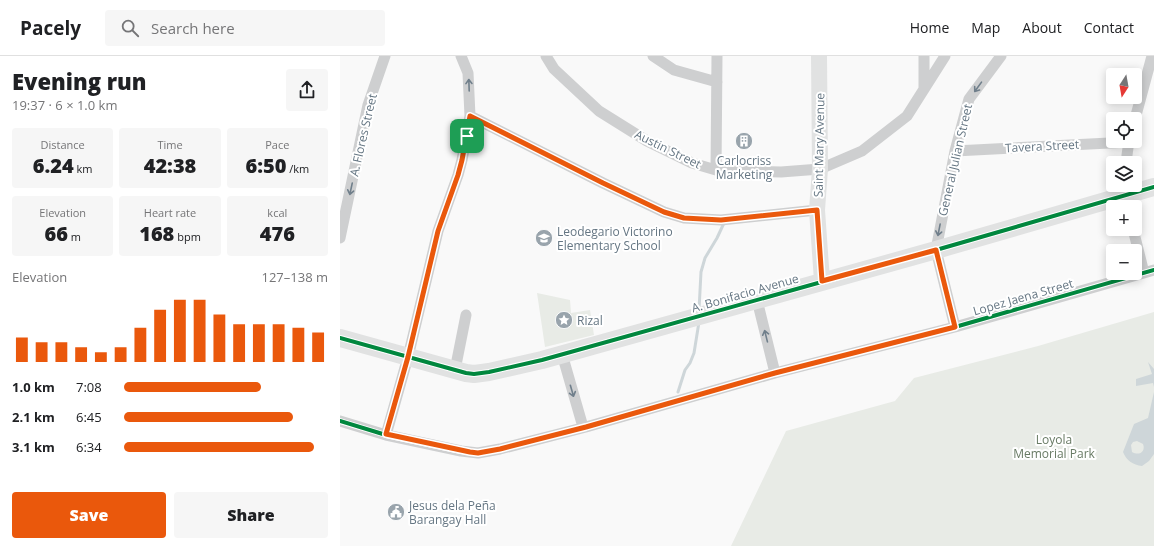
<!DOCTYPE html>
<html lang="en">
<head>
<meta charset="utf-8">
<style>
  body { margin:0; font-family:"Open Sans",sans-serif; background:#f6f6f6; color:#202124; height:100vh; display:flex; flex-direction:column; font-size:15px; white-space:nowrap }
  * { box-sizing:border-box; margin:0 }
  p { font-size:13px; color:#757577 }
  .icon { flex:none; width:22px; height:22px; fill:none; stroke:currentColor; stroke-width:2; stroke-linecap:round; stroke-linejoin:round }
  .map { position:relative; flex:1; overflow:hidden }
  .sheet { display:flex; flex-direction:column; background:#fff; width:340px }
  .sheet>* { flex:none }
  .needle { width:26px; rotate:191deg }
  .fabs { position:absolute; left:766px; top:12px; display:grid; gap:8px }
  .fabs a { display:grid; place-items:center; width:36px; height:36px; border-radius:4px; background:#fff; box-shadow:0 2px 10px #0003; font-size:20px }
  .pin { position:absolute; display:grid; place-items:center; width:34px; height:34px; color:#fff; margin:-17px; border-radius:8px; box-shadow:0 2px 6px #0006 }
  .round { display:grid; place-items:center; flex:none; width:42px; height:42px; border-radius:4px; background:#f6f6f6 }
  .summary { display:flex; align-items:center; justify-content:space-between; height:68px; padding:0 12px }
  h1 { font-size:22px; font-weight:800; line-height:30px }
  .stats { display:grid; grid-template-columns:repeat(3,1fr); gap:6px; height:68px; padding:4px 12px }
  .stats div { display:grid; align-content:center; border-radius:4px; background:#f6f6f6; text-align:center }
  .stats b { font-size:20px; font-weight:800 }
  .stats small { font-size:11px; font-weight:400 }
  .stats p { font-size:11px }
  .chart { height:112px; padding:8px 12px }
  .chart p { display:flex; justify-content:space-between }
  .chart svg { width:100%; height:72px; margin-top:4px; stroke:#ea580c; stroke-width:6 }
  .action { display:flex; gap:8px; margin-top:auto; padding:8px 12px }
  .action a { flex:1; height:46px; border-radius:4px; background:#ea580c; color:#fff; font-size:16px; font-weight:800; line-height:46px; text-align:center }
  .action a+a { background:#f6f6f6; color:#202124 }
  ul { padding:0 12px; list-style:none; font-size:13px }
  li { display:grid; grid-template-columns:64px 48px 1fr; align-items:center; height:30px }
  li i { height:10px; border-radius:5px; background:#ea580c }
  header { display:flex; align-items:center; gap:24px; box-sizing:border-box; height:56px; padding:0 20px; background:#fff; border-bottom:1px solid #e0e0e0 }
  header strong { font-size:19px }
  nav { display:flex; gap:22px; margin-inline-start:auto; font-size:14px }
  .search { width:280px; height:36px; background:#f6f6f6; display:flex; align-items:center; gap:10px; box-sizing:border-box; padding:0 14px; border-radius:4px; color:#757577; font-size:15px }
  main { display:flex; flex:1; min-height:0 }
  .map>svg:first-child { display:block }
  .green { fill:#e8ebe6 }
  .water { fill:#ced6d9; fill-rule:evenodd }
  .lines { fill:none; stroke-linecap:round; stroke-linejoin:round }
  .stream { stroke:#ced6d9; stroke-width:3 }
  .street { stroke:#cecfd0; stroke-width:11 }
  .secondary { stroke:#e1e2e2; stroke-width:16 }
  .primary { stroke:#e1e2e2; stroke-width:18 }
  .cycleway-casing { stroke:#fff; stroke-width:6 }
  .cycleway { stroke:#00873e; stroke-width:4 }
  .oneway { stroke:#707f8b }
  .route-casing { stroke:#fff; stroke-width:8 }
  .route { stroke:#ea580c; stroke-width:5 }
  .labels { text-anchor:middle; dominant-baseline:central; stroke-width:4; stroke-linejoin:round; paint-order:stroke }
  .street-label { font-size:12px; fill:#657683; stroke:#fff }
  .poi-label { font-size:12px; fill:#657683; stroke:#fff; text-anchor:start }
  .park-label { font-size:12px; fill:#687a64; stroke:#fff }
</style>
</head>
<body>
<header>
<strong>Pacely</strong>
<div class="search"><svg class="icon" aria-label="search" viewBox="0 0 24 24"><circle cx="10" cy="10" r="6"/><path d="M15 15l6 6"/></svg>Search here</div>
<nav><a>Home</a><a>Map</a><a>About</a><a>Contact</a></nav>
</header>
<main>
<section class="sheet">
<div class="summary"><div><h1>Evening run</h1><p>19:37 · 6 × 1.0 km</p></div><a class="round"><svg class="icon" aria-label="share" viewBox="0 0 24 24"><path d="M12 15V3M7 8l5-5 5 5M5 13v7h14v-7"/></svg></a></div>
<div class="stats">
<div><p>Distance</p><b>6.24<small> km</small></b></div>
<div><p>Time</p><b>42:38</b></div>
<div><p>Pace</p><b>6:50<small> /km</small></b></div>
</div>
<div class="stats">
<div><p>Elevation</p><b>66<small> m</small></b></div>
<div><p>Heart rate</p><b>168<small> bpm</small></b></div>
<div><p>kcal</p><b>476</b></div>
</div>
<div class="chart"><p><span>Elevation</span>127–138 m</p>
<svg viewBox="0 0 160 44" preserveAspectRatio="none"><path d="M5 44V29M15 44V32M25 44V32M35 44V35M45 44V38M55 44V35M65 44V23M75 44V12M85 44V6M95 44V6M105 44V15M115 44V21M125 44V21M135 44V21M145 44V23M155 44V26"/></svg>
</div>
<ul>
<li><b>1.0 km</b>7:08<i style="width:67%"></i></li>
<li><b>2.1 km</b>6:45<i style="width:83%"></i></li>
<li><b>3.1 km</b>6:34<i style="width:93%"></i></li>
</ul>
<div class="action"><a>Save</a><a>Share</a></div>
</section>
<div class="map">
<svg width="814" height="490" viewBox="0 0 814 490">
  <rect width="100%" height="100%" fill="#f9f9f9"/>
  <path class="green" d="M197,237L230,244L231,257L250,254L254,279L205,291Z
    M814,256V490H391L446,375L555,345L574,322L698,290Z"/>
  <path class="water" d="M808,306L814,313V331L813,327L796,330V323L812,318Z
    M814,336V398L809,405L802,410C793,409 786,404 783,396L794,368L808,362ZM797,385L803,388C806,396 799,400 792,396L791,389L793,386Z"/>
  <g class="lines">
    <path class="stream" d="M359,254L361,216L365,202L377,182L384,167
      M338,336L345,314L350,307L354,297L359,266"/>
    <path class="street" d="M206,0L214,13L259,55L307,85L352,107L376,114L441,116L480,113L522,95L567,60L605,0
      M313,0L334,14L377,26
      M584,32V0
      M130,60L263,127L324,156L344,162L381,164L477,154
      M795,63L812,0
      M615,95L789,86
      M787,107V99L789,85
      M376,114L377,0
      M793,173L804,217
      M0,182L28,49L45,0
      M417,244L435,317
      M615,271L596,194L615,95L629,43L661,0
      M222,298L243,371
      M115,314L126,259
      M0,365L46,379L121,395L138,397L160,393L246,371L435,317L615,271L814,214
      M46,379L68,301L98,175L118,119L122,104L130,60L128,17L121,0"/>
    <path class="secondary" d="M479,0L480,113L477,154L482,225"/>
    <path class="primary" d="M0,282L126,317L134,318L149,316L202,304L596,194L814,131"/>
    <defs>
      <path id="cycleway" d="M0,282L126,317L134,318L149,316L202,304L596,194L814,131
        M0,365L46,379L121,395L138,397L160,393L246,371L435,317L615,271L814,214"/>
    </defs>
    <use href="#cycleway" class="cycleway-casing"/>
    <use href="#cycleway" class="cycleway"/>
  </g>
  <defs><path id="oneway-shaft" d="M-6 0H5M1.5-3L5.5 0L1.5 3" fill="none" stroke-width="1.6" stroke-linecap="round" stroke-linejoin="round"/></defs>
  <g class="oneway">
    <use href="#oneway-shaft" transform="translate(129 29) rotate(-92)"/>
    <use href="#oneway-shaft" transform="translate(638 31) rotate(126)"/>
    <use href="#oneway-shaft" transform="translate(11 133) rotate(102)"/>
    <use href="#oneway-shaft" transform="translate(599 174) rotate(101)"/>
    <use href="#oneway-shaft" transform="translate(426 280) rotate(-104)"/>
    <use href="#oneway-shaft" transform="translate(232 335) rotate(74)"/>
  </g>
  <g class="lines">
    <defs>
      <path id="route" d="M130,60L263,127L324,156L344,162L381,164L477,154L482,225L596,194L615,271L435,317L246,371L160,393L138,397L130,396L46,378L68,301L98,175L118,119L122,104Z"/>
    </defs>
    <use href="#route" class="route-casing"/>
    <use href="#route" class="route"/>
  </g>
  <defs>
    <symbol id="building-disc" viewBox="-11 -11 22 22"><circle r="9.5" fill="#99a4ac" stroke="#fff"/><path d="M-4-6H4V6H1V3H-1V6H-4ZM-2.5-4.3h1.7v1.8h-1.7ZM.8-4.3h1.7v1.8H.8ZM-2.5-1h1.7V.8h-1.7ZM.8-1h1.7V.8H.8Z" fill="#fff"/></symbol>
    <symbol id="school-disc" viewBox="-11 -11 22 22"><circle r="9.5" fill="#99a4ac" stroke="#fff"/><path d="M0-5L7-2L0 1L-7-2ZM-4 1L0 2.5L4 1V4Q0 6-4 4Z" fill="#fff"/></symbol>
    <symbol id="sight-disc" viewBox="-11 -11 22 22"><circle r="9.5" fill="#99a4ac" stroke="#fff"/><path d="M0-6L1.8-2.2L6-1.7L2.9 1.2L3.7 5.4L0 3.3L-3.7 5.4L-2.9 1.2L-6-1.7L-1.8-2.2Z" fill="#fff"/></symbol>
    <symbol id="civic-disc" viewBox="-11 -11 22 22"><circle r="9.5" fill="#99a4ac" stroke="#fff"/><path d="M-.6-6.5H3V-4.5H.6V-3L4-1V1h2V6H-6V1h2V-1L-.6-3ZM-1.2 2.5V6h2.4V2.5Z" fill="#fff"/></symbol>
  </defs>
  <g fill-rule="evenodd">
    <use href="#building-disc" x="394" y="75" width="20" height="20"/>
    <use href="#school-disc" x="194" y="172" width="20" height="20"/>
    <use href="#sight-disc" x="214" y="254" width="20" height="20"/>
    <use href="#civic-disc" x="46" y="446" width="20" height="20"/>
  </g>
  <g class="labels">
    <g class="street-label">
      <text transform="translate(23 79) rotate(-77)">A. Flores Street</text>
      <text transform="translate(479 89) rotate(-89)">Saint Mary Avenue</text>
      <text transform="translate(702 90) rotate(-3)">Tavera Street</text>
      <text transform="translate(328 93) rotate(26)">Austin Street</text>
      <text transform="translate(615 104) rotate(-77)">General Julian Street</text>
      <text transform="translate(405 237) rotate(-16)">A. Bonifacio Avenue</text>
      <text transform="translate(683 241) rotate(-16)">Lopez Jaena Street</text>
    </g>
    <g class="poi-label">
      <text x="404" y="104" text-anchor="middle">Carlocriss<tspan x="404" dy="14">Marketing</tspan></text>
      <text x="217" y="175">Leodegario Victorino<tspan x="217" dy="14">Elementary School</tspan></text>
      <text x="237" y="264">Rizal</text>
      <text x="69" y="449">Jesus dela Peña<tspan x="69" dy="14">Barangay Hall</tspan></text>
    </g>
    <g class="park-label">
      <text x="714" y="383">Loyola<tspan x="714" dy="14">Memorial Park</tspan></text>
    </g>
  </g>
</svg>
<div class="fabs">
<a><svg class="needle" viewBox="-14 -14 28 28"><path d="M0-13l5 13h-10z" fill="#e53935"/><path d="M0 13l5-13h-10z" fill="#757577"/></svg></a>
<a><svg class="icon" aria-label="locate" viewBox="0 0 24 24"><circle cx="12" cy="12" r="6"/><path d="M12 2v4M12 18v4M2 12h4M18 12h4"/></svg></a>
<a><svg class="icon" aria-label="layers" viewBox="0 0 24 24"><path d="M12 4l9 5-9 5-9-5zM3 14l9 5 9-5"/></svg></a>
<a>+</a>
<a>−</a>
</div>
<div class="pin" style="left:127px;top:80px;background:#1e9e55"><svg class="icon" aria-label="arrive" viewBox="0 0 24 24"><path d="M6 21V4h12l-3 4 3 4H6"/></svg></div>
</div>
</main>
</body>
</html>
